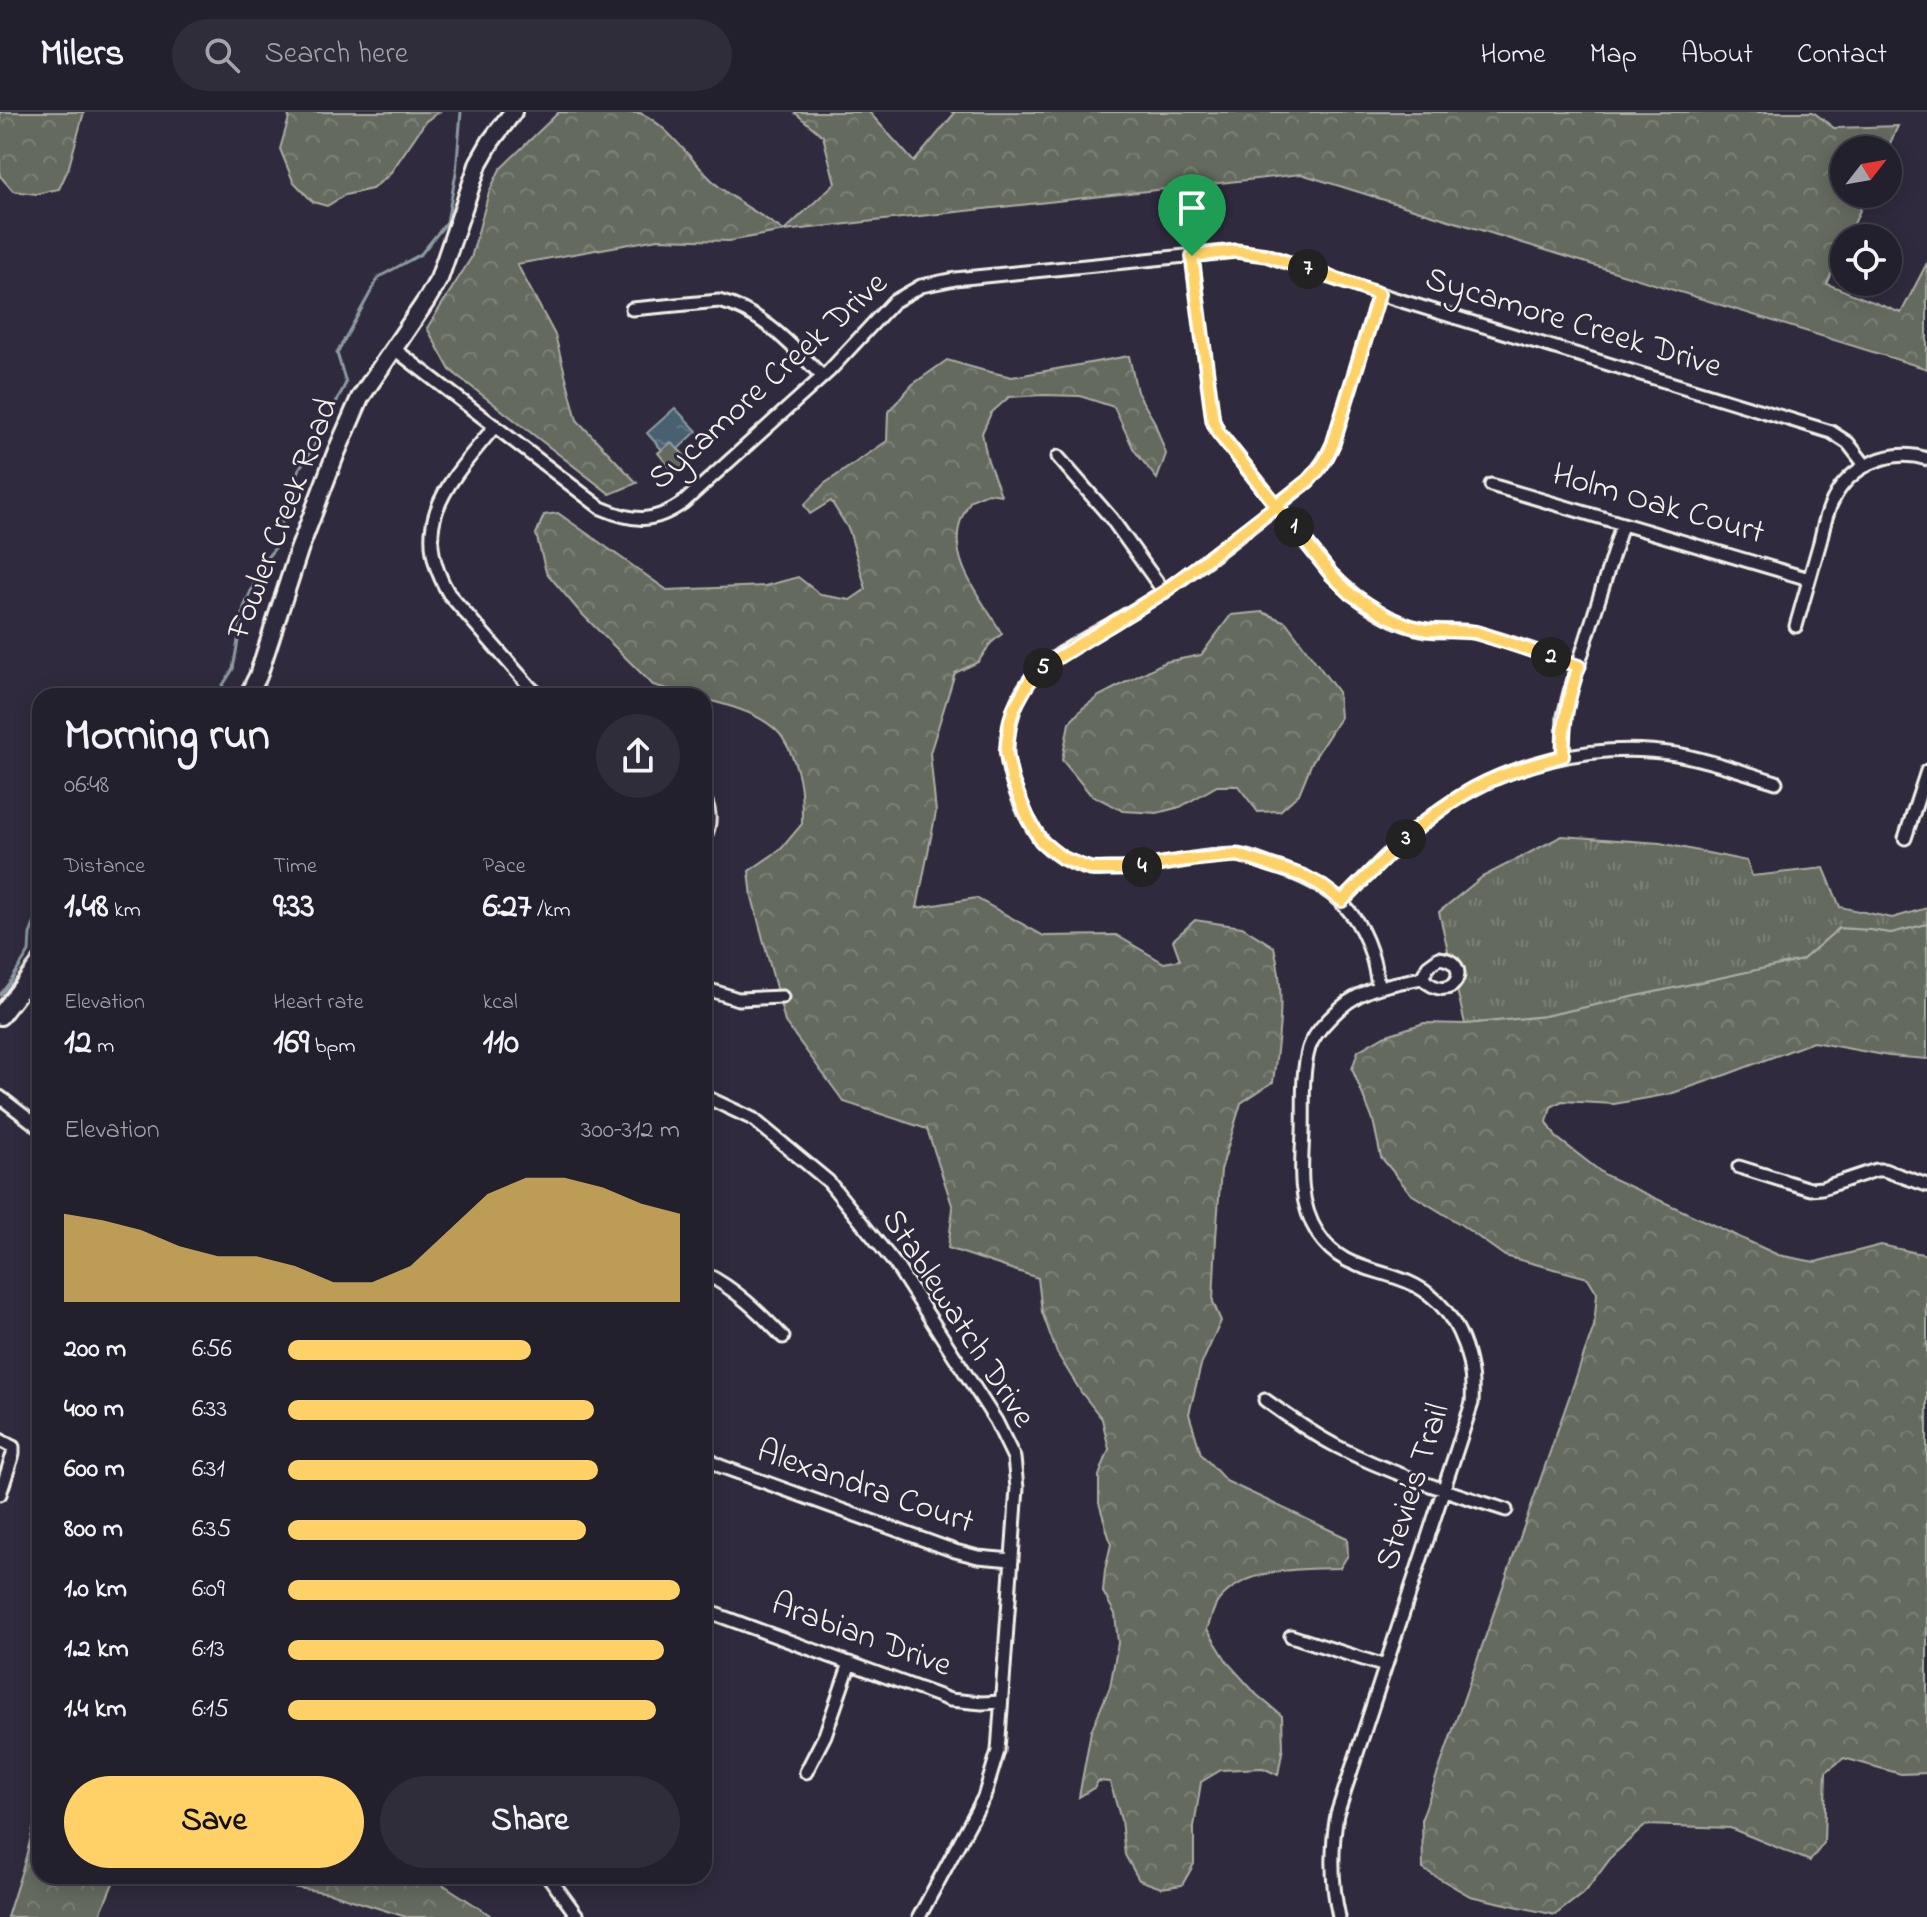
<!DOCTYPE html>
<html lang="en">
<head>
<meta charset="utf-8">
<style>
  body { margin:0; font-family:"Indie Flower",sans-serif; background:#2f2d3a; color:#f1f3f6; height:100vh; display:flex; flex-direction:column; font-size:30px; white-space:nowrap }
  * { box-sizing:border-box; margin:0 }
  p { font-size:26px; color:#a3a3aa }
  .icon { flex:none; width:44px; height:44px; fill:none; stroke:currentColor; stroke-width:2; stroke-linecap:round; stroke-linejoin:round }
  .map { position:relative; flex:1; overflow:hidden }
  .panel { position:absolute; left:32px; top:576px; width:680px; height:1196px; display:flex; flex-direction:column; background:#23202e; border-radius:24px; box-shadow:0 4px 20px #0003,0 0 0 2px #403e4a }
  .panel>* { flex:none }
  .needle { width:52px; rotate:59deg }
  .fabs { position:absolute; left:1830px; top:24px; display:grid; gap:16px }
  .fabs a { display:grid; place-items:center; width:72px; height:72px; border-radius:50%; background:#23202e; box-shadow:0 4px 20px #0003,0 0 0 2px #403e4a; font-size:40px }
  .pin { position:absolute; display:grid; place-items:center; width:68px; height:68px; color:#fff; margin:-82px -34px; border-radius:50% 50% 50% 0; rotate:-45deg; box-shadow:0 0 8px #0007 }
  .pin .icon { rotate:45deg }
  .km { position:absolute; width:40px; height:40px; margin:-20px; border-radius:50%; background:#222; color:#fff; font-size:22px; line-height:40px; text-align:center }
  .round { display:grid; place-items:center; flex:none; width:84px; height:84px; border-radius:42px; background:#2f2d3a }
  .head { display:flex; align-items:center; justify-content:space-between; height:136px; padding:0 32px }
  h1 { font-size:44px; font-weight:700; line-height:60px }
  .stats { display:grid; grid-template-columns:repeat(3,1fr); gap:12px; height:136px; padding:8px 32px }
  .stats div { display:grid; align-content:center }
  .stats b { font-size:34px; font-weight:700 }
  .stats small { font-size:22px; font-weight:400 }
  .stats p { font-size:22px }
  .chart { height:224px; padding:16px 32px }
  .chart p { display:flex; justify-content:space-between }
  .chart svg { width:100%; height:144px; margin-top:8px; fill:#ffd166; opacity:.7 }
  .primary-button { display:flex; gap:16px; margin-top:auto; padding:16px 32px }
  .primary-button a { flex:1; height:92px; border-radius:48px; background:#ffd166; color:#111; font-size:32px; font-weight:700; line-height:92px; text-align:center }
  .primary-button a+a { background:#2f2d3a; color:#f1f3f6 }
  ul { padding:0 32px; list-style:none; font-size:26px }
  li { display:grid; grid-template-columns:128px 96px 1fr; align-items:center; height:60px }
  li i { height:20px; border-radius:10px; background:#ffd166 }
  header { display:flex; align-items:center; gap:48px; box-sizing:border-box; height:112px; padding:0 40px; background:#23202e; border-bottom:2px solid #403e4a }
  header strong { font-size:38px }
  nav { display:flex; gap:44px; margin-inline-start:auto; font-size:28px }
  .search { width:560px; height:72px; background:#2f2d3a; display:flex; align-items:center; gap:20px; box-sizing:border-box; padding:0 28px; border-radius:44px; color:#a3a3aa; font-size:30px }
  .map>svg:first-child { display:block }
  .forest { fill:url(#forest-crowns); stroke:#acaea3; stroke-width:2 }
  .park { fill:url(#park-tufts); stroke:#acaea3; stroke-width:2 }
  .water { fill:url(#water-ripples); stroke:#8d9ba2; stroke-width:2 }
  .lines { fill:none; stroke-linecap:round; stroke-linejoin:round }
  .stream { stroke:#8d9ba2; stroke-width:3 }
  .street-casing { stroke:#f4f1e8; stroke-width:17 }
  .secondary-casing { stroke:#f4f1e8; stroke-width:22 }
  .street { stroke:#2f2a3d; stroke-width:11 }
  .secondary { stroke:#2f2a3d; stroke-width:16 }
  .route-casing { stroke:#fff; stroke-width:16 }
  .route { stroke:#ffd166; stroke-width:10 }
  .labels { text-anchor:middle; dominant-baseline:central; stroke-width:6; stroke-linejoin:round; paint-order:stroke }
  .street-label { font-size:34px; fill:#f4f1e8; stroke:#2f2a3d }
</style>
</head>
<body>
<header>
<strong>Milers</strong>
<div class="search"><svg class="icon" aria-label="search" viewBox="0 0 24 24"><circle cx="10" cy="10" r="6"/><path d="M15 15l6 6"/></svg>Search here</div>
<nav><a>Home</a><a>Map</a><a>About</a><a>Contact</a></nav>
</header>
<div class="map">
<svg width="1927" height="1805" viewBox="0 0 1927 1805">
  <defs>
    <pattern id="forest-crowns" width="20" height="18" patternUnits="userSpaceOnUse" patternTransform="scale(2)"><rect width="20" height="18" fill="#656b5e"/><path d="M2 6a3 3 0 1 1 6 0M12 15a3 3 0 1 1 6 0" fill="none" stroke="#7c8175"/></pattern>
    <pattern id="park-tufts" width="24" height="20" patternUnits="userSpaceOnUse" patternTransform="scale(2)"><rect width="24" height="20" fill="#656b5e"/><path d="M3 7l-1-3M5 7V3M7 7l1-3M15 17l-1-3M17 17v-4M19 17l1-3" fill="none" stroke="#7c8175"/></pattern>
    <pattern id="water-ripples" width="26" height="14" patternUnits="userSpaceOnUse" patternTransform="scale(2)"><rect width="26" height="14" fill="#496173"/><path d="M2 4q2-2 4 0t4 0M15 11q2-2 4 0t4 0" fill="none" stroke="#647887"/></pattern>
  </defs>
  <rect width="100%" height="100%" fill="#2f2a3d"/>
  <filter id="ink" filterUnits="userSpaceOnUse"><feTurbulence type="fractalNoise" baseFrequency=".0125" numOctaves="2"/><feDisplacementMap in="SourceGraphic" scale="16" xChannelSelector="R" yChannelSelector="G"/><feConvolveMatrix kernelMatrix="1 2 1 2 8 2 1 2 1" color-interpolation-filters="sRGB"/></filter>
  <g filter="url(#ink)">
    <path class="forest" d="M0,0H84L68,58L59,77L36,82L13,79L0,64Z
      M288,0H439L426,9L389,63L372,77L345,83L327,94L313,90L293,69L280,37L289,6Z
      M559,0C574,0 629,0 640,1C668,12 694,53 717,73C738,91 762,103 784,119L835,71L823,24L794,0H869L914,50L954,2L952,0H1813L1834,16L1898,14L1887,38H1844V82H1867L1848,126H1844V134L1827,172L1901,201L1927,151V257L1301,62L784,119L729,129L658,127L517,152L555,223L577,308L637,371L610,382L450,258L427,216L471,146L489,80L500,57Z
      M1129,244L1137,280L1154,309L1166,342L1157,367L1134,338L1114,295L1080,284L1043,283L1009,285L991,301L982,321L987,346L1001,383L988,381L971,388C967,395 962,403 960,411C948,451 984,489 1002,522L991,531L978,550L955,561L930,641L936,700L917,796L976,786L1044,824L1116,823L1164,851L1180,848L1173,828L1195,808L1242,815L1274,835C1286,882 1279,924 1273,970L1241,991L1221,1058L1216,1126L1213,1190L1221,1209L1201,1253L1189,1302L1201,1342L1226,1369L1347,1426L1348,1443L1340,1456C1300,1457 1247,1455 1219,1488C1213,1495 1211,1508 1207,1517L1228,1551L1257,1583L1282,1604L1283,1635L1278,1663L1263,1656L1221,1658L1201,1670L1194,1715V1752L1182,1773L1161,1776L1139,1768L1125,1743L1121,1708L1110,1670L1098,1669L1095,1675L1079,1685L1091,1619L1110,1575L1118,1531L1115,1502L1103,1480L1105,1458L1111,1432L1099,1391V1364L1109,1337L1102,1307L1081,1280L1057,1241L1042,1200L1038,1166L948,1136L953,1096L927,1017L844,990L785,910L752,785L749,759L781,737L802,712C802,683 802,664 789,637C786,632 783,625 779,621C760,601 730,594 704,587V584H693L653,573L579,499L546,460L536,422L544,403L558,401L667,478L765,474L798,465L821,483L850,488L866,477L849,418L831,389L810,402L804,393L824,372L887,329L888,300L913,272L947,248L982,258L1012,265Z
      M1262,500L1286,510L1338,580L1340,606L1312,650L1299,682L1280,699L1258,700L1238,674H1217L1180,695L1157,701L1123,699L1090,682L1062,648L1069,611L1083,596L1099,584L1165,550L1201,543L1231,503Z
      M1927,812V947L1889,944L1813,930L1728,962L1670,982L1614,992L1562,989L1551,995L1547,1010L1556,1025L1605,1063L1778,1143L1815,1150L1881,1133L1927,1143V1661L1901,1662L1844,1646L1826,1660L1824,1731L1810,1749L1730,1716L1646,1713L1613,1743L1586,1779L1555,1803L1470,1784L1423,1757L1422,1706L1594,1214L1597,1181L1588,1166L1505,1144L1460,1112L1411,1082L1381,1045L1373,1008L1352,957L1358,939L1384,924L1424,911L1465,912L1544,904L1802,848L1839,816L1871,818L1891,821Z
      M40,1691V1764H116L99,1805H7L24,1752Z
      M221,1764H430L490,1803L489,1805H406L330,1781Z"/>
    <path class="park" d="M671,330L690,349L675,362L658,341Z
      M1562,724L1660,731L1747,749L1752,764L1824,756L1840,795L1892,806L1927,796V812L1891,821L1871,818L1839,816L1802,848L1544,904L1465,912L1439,800L1482,765Z"/>
    <path class="water" d="M675,296L697,319L678,337L671,330L662,338L647,321Z"/>
    <g class="lines">
      <path class="stream" d="M216,584L233,557L244,495L264,449L281,429L282,402L299,357L313,336L346,271L337,241L379,165L421,142L447,110L456,61L461,0
        M0,883L10,870L29,840L30,822L40,797"/>
      <defs>
        <path id="street" d="M1192,144L1213,309L1218,320L1331,462C1357,488 1390,513 1427,518C1444,520 1461,517 1477,521C1511,530 1545,543 1579,554
          M632,197L719,189C763,200 792,234 822,264
          M393,236L601,396C634,410 653,412 684,390L829,259L893,190L921,174L955,167L1236,139L1266,143L1379,182L1831,320L1848,331L1865,353
          M495,314C451,368 406,410 449,482L530,575L540,584
          M1058,345L1111,406L1164,480
          M1491,373L1809,467
          M1796,514C1804,486 1812,458 1820,430C1823,416 1826,401 1833,388C1850,354 1890,335 1927,347
          M1563,644L1564,604L1570,580L1622,413
          M704,686C711,700 711,713 704,726
          M1905,726L1927,659
          M1342,789C1373,758 1404,724 1440,698C1506,650 1596,629 1676,642C1710,648 1743,660 1776,670
          M1378,874C1369,805 1336,772 1270,753C1259,749 1247,743 1235,743C1193,743 1152,758 1110,757C1104,757 1097,758 1091,757C1074,754 1051,741 1040,727C1025,706 1006,663 1007,637C1007,614 1016,582 1033,565C1054,542 1086,527 1113,511C1130,500 1148,491 1164,479C1214,445 1261,406 1308,369C1319,357 1327,346 1333,332L1379,182
          M704,876L738,887L782,885
          M704,984L753,1007L828,1069L896,1153L996,1309L1014,1346L1017,1376L998,1639L984,1685L919,1805
          M0,985L40,1016
          M1739,1055L1810,1077L1822,1076L1876,1058H1884L1927,1073
          M704,1161C736,1177 759,1200 783,1225
          M1265,1288C1289,1305 1312,1322 1338,1335C1391,1362 1450,1380 1506,1398
          M0,1328L13,1335V1342L0,1382
          M704,1345L720,1354L955,1439L978,1445L1012,1448
          M704,1498L950,1588L982,1591L1001,1590
          M1291,1524L1385,1554
          M806,1660L825,1623L850,1551
          M548,1764L578,1805
          M1339,1805C1331,1770 1331,1737 1337,1702L1472,1291C1475,1243 1455,1190 1408,1170C1373,1155 1341,1157 1318,1122C1298,1091 1301,1056 1303,1021C1304,994 1301,963 1309,936C1313,924 1321,915 1330,906C1358,876 1384,873 1422,866C1454,897 1475,849 1439,846L1428,854L1422,866"/>
        <path id="secondary" d="M248,584L258,564L299,438L336,341L360,286L426,189L439,167L479,50L491,29L513,0
          M0,904L40,852"/>
      </defs>
      <use href="#street" class="street-casing"/>
      <use href="#secondary" class="secondary-casing"/>
      <use href="#street" class="street"/>
      <use href="#secondary" class="secondary"/>
    </g>
  </g>
  <g class="lines" filter="url(#ink)">
    <defs>
      <path id="route" d="M1192,144L1213,309L1218,320L1331,462L1351,482L1387,504L1410,514L1427,518L1475,520L1579,554C1568,586 1563,611 1563,644C1528,654 1494,664 1464,682C1417,710 1380,752 1342,789L1321,773L1304,764L1238,743L1187,748L1128,757H1091L1062,746L1041,729L1028,706L1012,668L1006,639L1010,609L1014,596L1031,566L1057,546L1164,480L1277,393L1308,369L1319,357L1326,347L1333,332L1379,182L1266,143L1236,139L1192,144"/>
    </defs>
    <use href="#route" class="route-casing"/>
    <use href="#route" class="route"/>
  </g>
  <g class="labels">
    <g class="street-label">
      <text transform="translate(1573 212) rotate(17)">Sycamore Creek Drive</text>
      <text transform="translate(769 270) rotate(-42)">Sycamore Creek Drive</text>
      <text transform="translate(1658 393) rotate(16)">Holm Oak Court</text>
      <text transform="translate(284 407) rotate(-69)">Fowler Creek Road</text>
      <text transform="translate(957 1207) rotate(57)">Stablewatch Drive</text>
      <text transform="translate(1414 1375) rotate(-72)">Stevie’s Trail</text>
      <text transform="translate(865 1376) rotate(19)">Alexandra Court</text>
      <text transform="translate(861 1524) rotate(20)">Arabian Drive</text>
    </g>
  </g>
</svg>
<div class="fabs">
<a><svg class="needle" viewBox="-14 -14 28 28"><path d="M0-13l5 13h-10z" fill="#e53935"/><path d="M0 13l5-13h-10z" fill="#a3a3aa"/></svg></a>
<a><svg class="icon" aria-label="locate" viewBox="0 0 24 24"><circle cx="12" cy="12" r="6"/><path d="M12 2v4M12 18v4M2 12h4M18 12h4"/></svg></a>
</div>
<div class="pin" style="left:1192px;top:144px;background:#1e9e55"><svg class="icon" aria-label="arrive" viewBox="0 0 24 24"><path d="M6 21V4h12l-3 4 3 4H6"/></svg></div>
<b class="km" style="left:1294px;top:415px">1</b>
<b class="km" style="left:1551px;top:545px">2</b>
<b class="km" style="left:1406px;top:727px">3</b>
<b class="km" style="left:1142px;top:755px">4</b>
<b class="km" style="left:1043px;top:556px">5</b>
<b class="km" style="left:1308px;top:157px">7</b>
<section class="panel">
<div class="head"><div><h1>Morning run</h1><p>06:48</p></div><a class="round"><svg class="icon" aria-label="share" viewBox="0 0 24 24"><path d="M12 15V3M7 8l5-5 5 5M5 13v7h14v-7"/></svg></a></div>
<div class="stats">
<div><p>Distance</p><b>1.48<small> km</small></b></div>
<div><p>Time</p><b>9:33</b></div>
<div><p>Pace</p><b>6:27<small> /km</small></b></div>
</div>
<div class="stats">
<div><p>Elevation</p><b>12<small> m</small></b></div>
<div><p>Heart rate</p><b>169<small> bpm</small></b></div>
<div><p>kcal</p><b>110</b></div>
</div>
<div class="chart"><p><span>Elevation</span>300–312 m</p>
<svg viewBox="0 0 160 44" preserveAspectRatio="none"><path d="M0 44V17L10 19L20 22L30 27L40 30L50 30L60 33L70 38L80 38L90 33L100 22L110 11L120 6L130 6L140 9L150 14L160 17V44z"/></svg>
</div>
<ul>
<li><b>200 m</b>6:56<i style="width:62%"></i></li>
<li><b>400 m</b>6:33<i style="width:78%"></i></li>
<li><b>600 m</b>6:31<i style="width:79%"></i></li>
<li><b>800 m</b>6:35<i style="width:76%"></i></li>
<li><b>1.0 km</b>6:09<i style="width:100%"></i></li>
<li><b>1.2 km</b>6:13<i style="width:96%"></i></li>
<li><b>1.4 km</b>6:15<i style="width:94%"></i></li>
</ul>
<div class="primary-button"><a>Save</a><a>Share</a></div>
</section>
</div>
</body>
</html>
